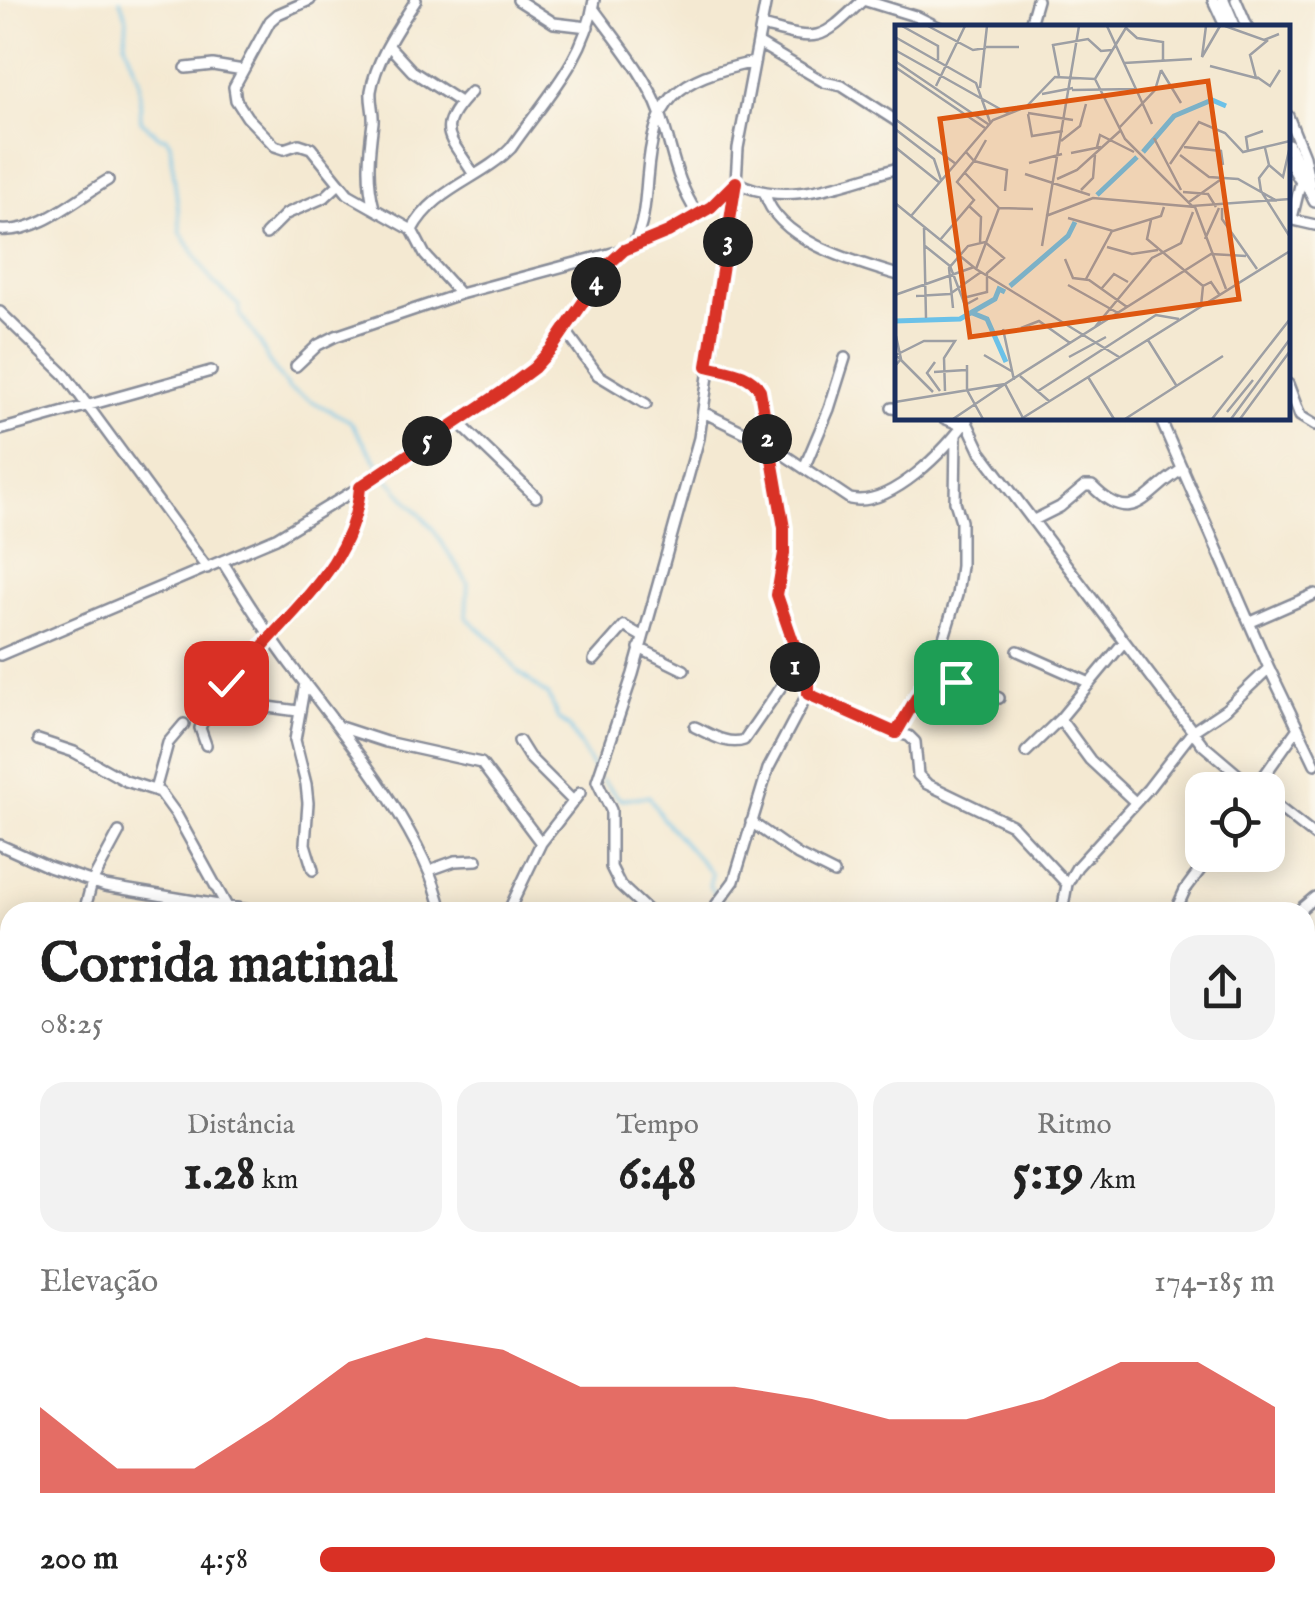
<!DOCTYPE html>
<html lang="pt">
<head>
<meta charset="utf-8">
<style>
  body { margin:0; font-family:"IM FELL English",serif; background:#f2f2f2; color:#222; height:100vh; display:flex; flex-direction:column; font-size:38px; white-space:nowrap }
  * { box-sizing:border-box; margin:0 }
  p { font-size:32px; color:#767676 }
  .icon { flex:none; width:55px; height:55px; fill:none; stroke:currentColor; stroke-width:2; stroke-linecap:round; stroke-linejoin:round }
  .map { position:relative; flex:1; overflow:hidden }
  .drawer { position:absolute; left:0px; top:902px; width:1315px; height:718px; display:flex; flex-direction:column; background:#fff; border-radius:30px 30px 0 0; box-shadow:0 5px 25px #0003 }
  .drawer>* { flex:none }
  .controls { position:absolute; left:1185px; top:772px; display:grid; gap:20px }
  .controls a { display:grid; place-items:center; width:100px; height:100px; border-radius:20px; background:#fff; box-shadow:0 5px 25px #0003; font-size:50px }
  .pin { position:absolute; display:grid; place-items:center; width:85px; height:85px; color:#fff; margin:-42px; border-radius:20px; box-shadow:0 5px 15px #0006 }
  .km { position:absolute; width:50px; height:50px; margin:-25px; border-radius:50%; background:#222; color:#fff; font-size:28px; line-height:50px; text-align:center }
  .round { display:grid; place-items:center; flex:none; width:105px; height:105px; border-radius:30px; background:#f2f2f2 }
  .headline { display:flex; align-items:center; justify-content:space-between; height:170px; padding:0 40px }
  h1 { font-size:55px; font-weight:700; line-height:75px }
  .stats { display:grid; grid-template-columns:repeat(3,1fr); gap:15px; height:170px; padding:10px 40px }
  .stats div { display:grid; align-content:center; border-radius:25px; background:#f2f2f2; text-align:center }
  .stats b { font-size:50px; font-weight:700 }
  .stats small { font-size:28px; font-weight:400 }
  .stats p { font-size:28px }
  .chart { height:280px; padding:20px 40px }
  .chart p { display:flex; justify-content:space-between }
  .chart svg { width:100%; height:180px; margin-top:10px; fill:#d93025; opacity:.7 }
  ul { padding:0 40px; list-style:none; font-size:32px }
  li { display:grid; grid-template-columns:160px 120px 1fr; align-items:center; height:75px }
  li i { height:25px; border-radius:12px; background:#d93025 }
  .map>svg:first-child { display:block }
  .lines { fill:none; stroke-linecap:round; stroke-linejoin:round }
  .stream { stroke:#6bc1e8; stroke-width:2.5 }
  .minor-casing { stroke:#888c98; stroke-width:14 }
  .major-casing { stroke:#888c98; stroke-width:16 }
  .minor { stroke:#fff; stroke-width:9 }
  .major { stroke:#fff; stroke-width:11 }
  .route-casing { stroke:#fff; stroke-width:20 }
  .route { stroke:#d93025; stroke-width:12 }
  .inset-river { fill:none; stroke:#6bc1e8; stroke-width:5 }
  .inset-road { fill:none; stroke:#9d9fa4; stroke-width:2.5 }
  .view { fill:#de5710; fill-opacity:0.15; stroke:#de5710; stroke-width:5 }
  .inset-edge { fill:none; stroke:#1b2f5e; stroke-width:5 }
</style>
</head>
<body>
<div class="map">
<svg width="1315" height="1618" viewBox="0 0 1315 1618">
  <rect width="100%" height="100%" fill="#fbf7ec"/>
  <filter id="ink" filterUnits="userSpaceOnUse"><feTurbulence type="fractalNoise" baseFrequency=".01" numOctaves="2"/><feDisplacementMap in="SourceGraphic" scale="20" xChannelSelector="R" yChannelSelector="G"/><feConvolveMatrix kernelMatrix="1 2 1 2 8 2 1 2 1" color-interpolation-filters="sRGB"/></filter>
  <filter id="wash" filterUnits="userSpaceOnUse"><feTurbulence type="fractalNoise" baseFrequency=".0048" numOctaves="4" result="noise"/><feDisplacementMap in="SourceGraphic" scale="40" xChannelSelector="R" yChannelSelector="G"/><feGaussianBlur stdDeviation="2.25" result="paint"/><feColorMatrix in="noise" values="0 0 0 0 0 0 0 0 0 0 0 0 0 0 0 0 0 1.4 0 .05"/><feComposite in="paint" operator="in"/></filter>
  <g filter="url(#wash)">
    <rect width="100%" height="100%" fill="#f4e9d2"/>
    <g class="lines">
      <path class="stream" d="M120,0L127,19L125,43L139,79L141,121L160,137H166L170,143L181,233L212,281L239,306L241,316L261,344L268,361L289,389L350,421L380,467
        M384,474L433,529L468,583L466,617L497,644L518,672L549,696L558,719L569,727L597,774
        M602,780L620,799L649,796L662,818L712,874L709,886L718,896
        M724,901L733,907L755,912
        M1305,1489L1315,1490
        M1164,1610L1166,1618"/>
    </g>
  </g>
  <g filter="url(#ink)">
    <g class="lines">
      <defs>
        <path id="minor" d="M310,0L278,14L270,21L234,87L236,100L247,117L275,146L284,149L299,144L311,148L348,194L412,230L425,255L460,294
          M518,0L554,23L588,27
          M863,0L918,17L940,28
          M1213,0L1226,28
          M1236,0L1248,28
          M593,8C616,40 647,76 660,113C673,151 675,180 698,215
          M762,26C820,42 819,42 863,0
          M1029,28L1037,0
          M758,43L824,82L842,86L898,122
          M389,46L412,71L460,102
          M186,68L213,65L243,70
          M471,92C432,132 451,136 474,175
          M1288,116L1304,156L1310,184
          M1288,160L1299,179
          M765,194C778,241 855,262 898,275
          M374,208C366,179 369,152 373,122C374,111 370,103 371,91C376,59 399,27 416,0
          M1292,218L1301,181
          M1289,219L1315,225
          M0,230C38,234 77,198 108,180
          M412,230C433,189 481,179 511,148C544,100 585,60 594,0
          M266,234L286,214L325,197L338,185
          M633,246C644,224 645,204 647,179C654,96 674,80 754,62
          M0,312L65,375L207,568
          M565,330L598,375L646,404
          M707,365C725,371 751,372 759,390L784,527V553L777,595L799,659L794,668L808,684V693L768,769L734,881L711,912
          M296,366L318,345L336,336L460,294L620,251
          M1288,384L1300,416L1315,425
          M892,408L898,409
          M703,412L744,432H765
          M944,418L963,426
          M965,418L981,452L1203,745L1256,790
          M1160,418L1269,668L1315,764
          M457,421L536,497
          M0,430L211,371
          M768,444L850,499C890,508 946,450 967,420
          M804,468L829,409L845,358
          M1034,520L1060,507L1085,486H1092C1135,530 1146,490 1183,469
          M222,561C244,596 265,631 290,664C341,731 425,831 442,912
          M1251,622L1315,594
          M1123,643L1060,719L1090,760L1135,802
          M639,648L684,670
          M1018,651L1090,683
          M0,655L276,538L360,487L502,392L534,367L552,347L609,263L624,250L668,232L698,215L724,198L736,182L738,148L766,0
          M594,660L624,626L643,637
          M936,664L957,681L999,698
          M305,683L295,740L306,784L308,803L305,844L313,870
          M808,693L889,731L909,736L915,742L918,775L927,784L1012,825L1067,884
          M298,711L261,706L234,692L230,683L234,675C253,660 266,640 283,622C321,583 355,545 360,487
          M340,727L386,742L481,763L541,843
          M695,727C710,734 728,746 744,740L794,668
          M896,733L936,664L957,595L961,566V521L955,502L956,436
          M38,740L74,752L126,781L160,792L176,814L230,912
          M519,741L529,757L573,801
          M206,745L200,728L218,688L230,683
          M1026,752L1060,719
          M155,790L168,743L184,724
          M1254,790L1298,728
          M1268,799L1315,836
          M751,822L798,855L834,873
          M0,845L49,867L105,886L260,912
          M430,870L455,861L477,860
          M84,912L92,882L119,832
          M508,912L541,843L580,793
          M649,912L620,885L611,867V810L597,781L633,674L699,438L736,182C787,209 846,182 898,168
          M1062,912L1067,884L1077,867L1148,789L1193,731L1226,709L1269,668
          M1175,912L1185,890L1211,855
          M1297,912L1315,897
          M1305,1059L1315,1047
          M0,1087L10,1118
          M1305,1169L1315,1159
          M0,1224L10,1215
          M1305,1295V1298
          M0,1336L10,1334
          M0,1373L10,1379
          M0,1397L10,1388
          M1305,1412L1315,1406
          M0,1440L10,1431
          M328,1610L335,1618
          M622,1610L629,1618
          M940,1610L941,1618
          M1016,1610L1020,1618
          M211,1618L220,1610
          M823,1618L832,1610
          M1081,1618V1610
          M1127,1618L1128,1610"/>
        <path id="major" d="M1223,0L1235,28
          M1288,145L1315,201"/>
      </defs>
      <use href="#minor" class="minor-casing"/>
      <use href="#major" class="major-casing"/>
      <use href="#minor" class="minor"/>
      <use href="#major" class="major"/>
    </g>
  </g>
  <g class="lines" filter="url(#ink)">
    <defs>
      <path id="route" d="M226,683H230C234,672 243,669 250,661C295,606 354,563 360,487L502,392L534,368L552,348L610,263L624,250L668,232L711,207L736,182L707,366C725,371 750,372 760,390L784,528V553L777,595L799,659L794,668L808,684V694L896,733L936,664L956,682"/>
    </defs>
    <use href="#route" class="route-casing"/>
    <use href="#route" class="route"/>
  </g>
  <g transform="translate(895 25)">
    <rect width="395" height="395" fill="#f4e9d2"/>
    <path class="inset-river" d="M248,127L279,91L317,75L331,81M202,170L242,132M115,261L173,211L180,197M75,287L92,294L111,337M0,296L65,294L100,274L104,264L110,267"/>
    <path class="inset-road" d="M7,1L43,21V35M33,1L78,25L91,23M212,1L257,99M311,1L307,32L325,1M330,1L369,15L384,9M231,3L242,13L268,17V36M0,12L81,58L95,97M91,22H124M0,25L114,89M0,36L93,99M229,38L297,34M315,41L361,53L355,30L373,15M0,42L90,103M266,45L286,78M164,51L158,20L193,14L206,26L217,25M362,52L375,61L385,45M200,54L230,114L297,181L395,174M41,61L70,1M85,63L92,1M177,65L241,64M147,69L178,63M133,88L178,95M133,89L137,111L168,106M0,94L61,139M224,103L260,65L266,45M0,104L39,134L46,155M259,113L286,165M91,115L79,136L112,145L110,166M166,116L185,101L191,79M0,122L45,158M202,122L205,110L239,127M289,122L326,126L328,140M370,123L374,140L388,152L395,121M353,126L351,112L368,106M176,128L206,122M285,130L314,152L343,154L382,176M134,138L167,129M275,139L304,97L330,108L348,127L395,116M374,140L364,153L366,166L395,212M69,147L104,183L81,244M130,149L195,170M162,154L182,145L225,106M186,165L198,153L200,130M288,167L313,169L321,182M294,177L325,155M0,178L81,244L224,332M74,181L86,192L85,218M104,183L138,184M327,183V194L362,244M16,191L98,95L131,82L160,52L200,54L232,1M151,191L198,173L300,182L331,264M173,193L218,206L266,191L269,182M256,195L252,214L308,261M29,203L31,293M310,214L324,183M45,215L79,175L62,157L79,136L71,127M30,221L55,241L70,280L83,273M147,221L184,1M212,222L237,229L263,225M170,234L178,253L194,255L232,282M191,254L217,206M173,260L223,288M207,263L219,249L233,257M0,270L79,242M21,271L55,269L86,247M306,281L308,261L316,257L324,269M58,283L54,243L73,221L90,217L109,233L92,248V267L68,273M200,302L257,233L286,218L298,187M126,303L144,296L175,318M108,304L119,355M253,315L281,360M1,330L29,316H60L49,333L50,366M1,330L38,367M89,330L118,347M174,332L211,312M40,337L32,348L45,366M72,340V365L88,394M0,341L6,334L1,311M39,347L71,345M125,351L154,376M193,352L219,394M143,366L261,290L284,294M0,377L110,359L316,229L351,231M332,387L358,355M58,394L110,359L128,393M126,394L395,226M230,394L328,331M317,394L395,294M336,394L395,314M345,394L395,326"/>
    <path class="view" d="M313,56L344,274L75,312L45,94Z"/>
    <rect width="395" height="395" class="inset-edge"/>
  </g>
</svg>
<div class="controls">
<a><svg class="icon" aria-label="locate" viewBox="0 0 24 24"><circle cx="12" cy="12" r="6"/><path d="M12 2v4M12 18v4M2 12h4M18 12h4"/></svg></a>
</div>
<div class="pin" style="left:956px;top:682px;background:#1e9e55"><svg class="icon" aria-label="arrive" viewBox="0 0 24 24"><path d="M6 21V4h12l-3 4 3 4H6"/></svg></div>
<div class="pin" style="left:226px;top:683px;background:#d93025"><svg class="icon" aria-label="check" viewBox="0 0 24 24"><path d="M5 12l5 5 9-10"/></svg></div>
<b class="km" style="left:795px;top:667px">1</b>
<b class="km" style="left:767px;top:439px">2</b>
<b class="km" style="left:728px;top:242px">3</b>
<b class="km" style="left:596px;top:282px">4</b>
<b class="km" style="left:427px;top:441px">5</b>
<section class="drawer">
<div class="headline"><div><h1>Corrida matinal</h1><p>08:25</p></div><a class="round"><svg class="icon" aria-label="share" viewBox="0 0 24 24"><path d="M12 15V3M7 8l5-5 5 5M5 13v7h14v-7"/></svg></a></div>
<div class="stats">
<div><p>Distância</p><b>1.28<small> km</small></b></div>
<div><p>Tempo</p><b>6:48</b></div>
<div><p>Ritmo</p><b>5:19<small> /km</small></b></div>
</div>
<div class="chart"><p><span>Elevação</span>174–185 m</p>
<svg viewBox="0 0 160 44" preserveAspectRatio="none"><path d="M0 44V23L10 38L20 38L30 26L40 12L50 6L60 9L70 18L80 18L90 18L100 21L110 26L120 26L130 21L140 12L150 12L160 23V44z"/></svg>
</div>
<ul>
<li><b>200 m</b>4:58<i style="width:100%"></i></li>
</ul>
</section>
</div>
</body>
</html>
